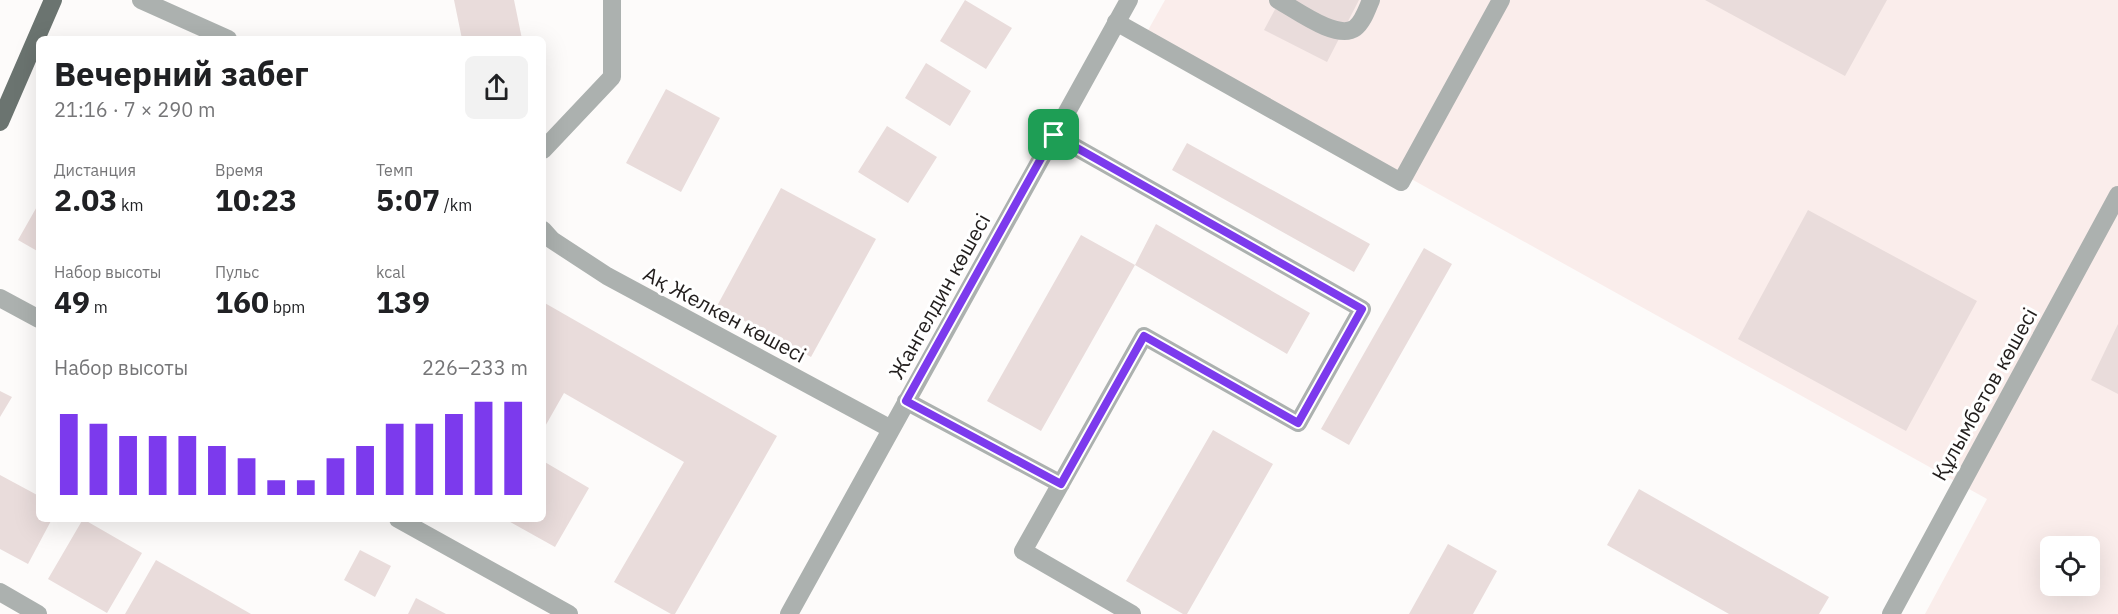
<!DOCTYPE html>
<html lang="ru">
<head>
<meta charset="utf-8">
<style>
  body { margin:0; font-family:"IBM Plex Sans",sans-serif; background:#f2f2f2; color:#202124; height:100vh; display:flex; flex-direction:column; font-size:22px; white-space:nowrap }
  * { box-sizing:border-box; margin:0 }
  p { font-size:20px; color:#757577 }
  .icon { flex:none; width:33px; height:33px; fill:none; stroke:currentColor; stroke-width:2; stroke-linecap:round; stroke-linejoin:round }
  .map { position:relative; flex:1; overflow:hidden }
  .panel { position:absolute; left:36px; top:36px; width:510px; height:486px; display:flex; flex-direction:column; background:#fff; border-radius:9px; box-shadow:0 6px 24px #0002 }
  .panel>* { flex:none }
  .fabs { position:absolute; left:2040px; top:536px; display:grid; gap:12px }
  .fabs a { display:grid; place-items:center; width:60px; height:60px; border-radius:9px; background:#fff; box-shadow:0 6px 24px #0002; font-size:30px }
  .pin { position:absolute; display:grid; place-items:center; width:51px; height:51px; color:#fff; margin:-26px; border-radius:12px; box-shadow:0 3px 9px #0006 }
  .round { display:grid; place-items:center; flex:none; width:63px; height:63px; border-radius:9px; background:#f2f2f2 }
  .summary { display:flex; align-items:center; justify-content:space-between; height:102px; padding:0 18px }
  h1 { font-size:33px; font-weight:800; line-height:45px }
  .figures { display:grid; grid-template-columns:repeat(3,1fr); gap:9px; height:102px; padding:6px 18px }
  .figures div { display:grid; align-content:center }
  .figures b { font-size:30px; font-weight:800 }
  .figures small { font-size:16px; font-weight:400 }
  .figures p { font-size:16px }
  .chart { height:168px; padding:12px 18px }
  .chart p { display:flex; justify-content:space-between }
  .chart svg { width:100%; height:108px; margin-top:6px; stroke:#7c3aed; stroke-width:6 }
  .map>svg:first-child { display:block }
  .built { fill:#faedeb; fill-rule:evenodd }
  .building { fill:#e9dcdb }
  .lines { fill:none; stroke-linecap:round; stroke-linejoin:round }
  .minor { stroke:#acb1af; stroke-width:18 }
  .major { stroke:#6b7470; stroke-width:18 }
  .route-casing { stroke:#fff; stroke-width:12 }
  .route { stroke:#7c3aed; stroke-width:8 }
  .labels { text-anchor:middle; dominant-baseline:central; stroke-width:6; stroke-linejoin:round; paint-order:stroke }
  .street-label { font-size:21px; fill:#221e1d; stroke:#fff }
</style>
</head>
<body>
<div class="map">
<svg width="2118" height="614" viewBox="0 0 2118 614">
  <rect width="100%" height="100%" fill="#fdfbfa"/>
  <path class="built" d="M1165,0H2118V614H1925L1987,499L1147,32ZM2050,546H2090V585H2050Z"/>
  <path class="building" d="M454,0H514L522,39H462Z
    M965,0L1012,28L986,69L940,41Z
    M1280,0H1359L1327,62L1264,30Z
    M1705,0H1887L1845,76Z
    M926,63L971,91L950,126L905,98Z
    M666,89L720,118L681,192L626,163Z
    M887,126L937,157L908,203L858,172Z
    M1187,143L1370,244L1354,272L1172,170Z
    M781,188L876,239L811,357L717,306Z
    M39,203V252L18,240Z
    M1808,210L1977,301L1906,431L1738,339Z
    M1156,224L1310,313L1287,354L1135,265Z
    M1081,235L1135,265L1041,431L987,401Z
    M1424,248L1452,264L1349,445L1321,429Z
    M543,302L777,436L675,614H671L614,582L684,462L564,393L543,430Z
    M2118,324V394L2091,380Z
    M0,391L12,397L0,417Z
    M1213,430L1273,464L1187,614H1183L1126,581Z
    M543,461L589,488L555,547L505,519H543Z
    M0,475L39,496V519H52L28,564L0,549Z
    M1639,489L1829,597L1819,614H1729L1607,545Z
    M83,519L142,553L107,613L48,579Z
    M1448,544L1497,571L1473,614H1409Z
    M360,550L391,566L375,597L344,580Z
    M156,560L216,594L251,614H125Z
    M416,598L446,614H408Z"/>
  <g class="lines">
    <path class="minor" d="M141,0L228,39
      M1278,0C1295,9 1337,41 1355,28C1363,22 1367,9 1371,0
      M1116,22L1401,182L1501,0
      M1054,135L1362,309L1298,423L1144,336L1023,551L1132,614
      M543,150L612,77V0
      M543,230L552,240L607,276L891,429
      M0,298L39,319
      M906,401L1061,484
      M398,519L569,614
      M0,592L38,614
      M789,614L1129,0
      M1891,614L2118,195"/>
    <path class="major" d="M0,122L53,0"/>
  </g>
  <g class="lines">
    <defs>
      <path id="route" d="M1054,135L1362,309L1298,423L1144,336L1061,484L906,401Z"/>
    </defs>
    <use href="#route" class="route-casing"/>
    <use href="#route" class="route"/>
  </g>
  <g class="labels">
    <g class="street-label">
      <text transform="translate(939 296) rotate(-61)">Жангелдин көшесі</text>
      <text transform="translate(725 314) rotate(28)">Ақ Желкен көшесі</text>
      <text transform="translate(1984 394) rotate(-61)">Құлымбетов көшесі</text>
    </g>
  </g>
</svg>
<div class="fabs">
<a><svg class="icon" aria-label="locate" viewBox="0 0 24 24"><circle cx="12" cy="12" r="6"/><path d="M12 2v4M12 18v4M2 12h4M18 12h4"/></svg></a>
</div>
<div class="pin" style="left:1054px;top:135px;background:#1e9e55"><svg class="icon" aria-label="arrive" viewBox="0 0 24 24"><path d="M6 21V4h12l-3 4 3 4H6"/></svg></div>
<section class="panel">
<div class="summary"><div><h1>Вечерний забег</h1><p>21:16 · 7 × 290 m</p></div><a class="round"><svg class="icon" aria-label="share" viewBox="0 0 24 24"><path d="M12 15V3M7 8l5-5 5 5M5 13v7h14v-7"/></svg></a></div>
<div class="figures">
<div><p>Дистанция</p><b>2.03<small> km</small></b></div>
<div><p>Время</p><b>10:23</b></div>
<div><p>Темп</p><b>5:07<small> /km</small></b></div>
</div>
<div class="figures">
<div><p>Набор высоты</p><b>49<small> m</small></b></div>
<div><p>Пульс</p><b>160<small> bpm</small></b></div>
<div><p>kcal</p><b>139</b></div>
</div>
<div class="chart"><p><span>Набор высоты</span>226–233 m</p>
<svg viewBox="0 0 160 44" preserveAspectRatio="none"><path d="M5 44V11M15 44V15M25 44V20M35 44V20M45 44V20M55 44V24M65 44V29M75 44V38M85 44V38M95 44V29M105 44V24M115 44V15M125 44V15M135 44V11M145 44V6M155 44V6"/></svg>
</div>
</section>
</div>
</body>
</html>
